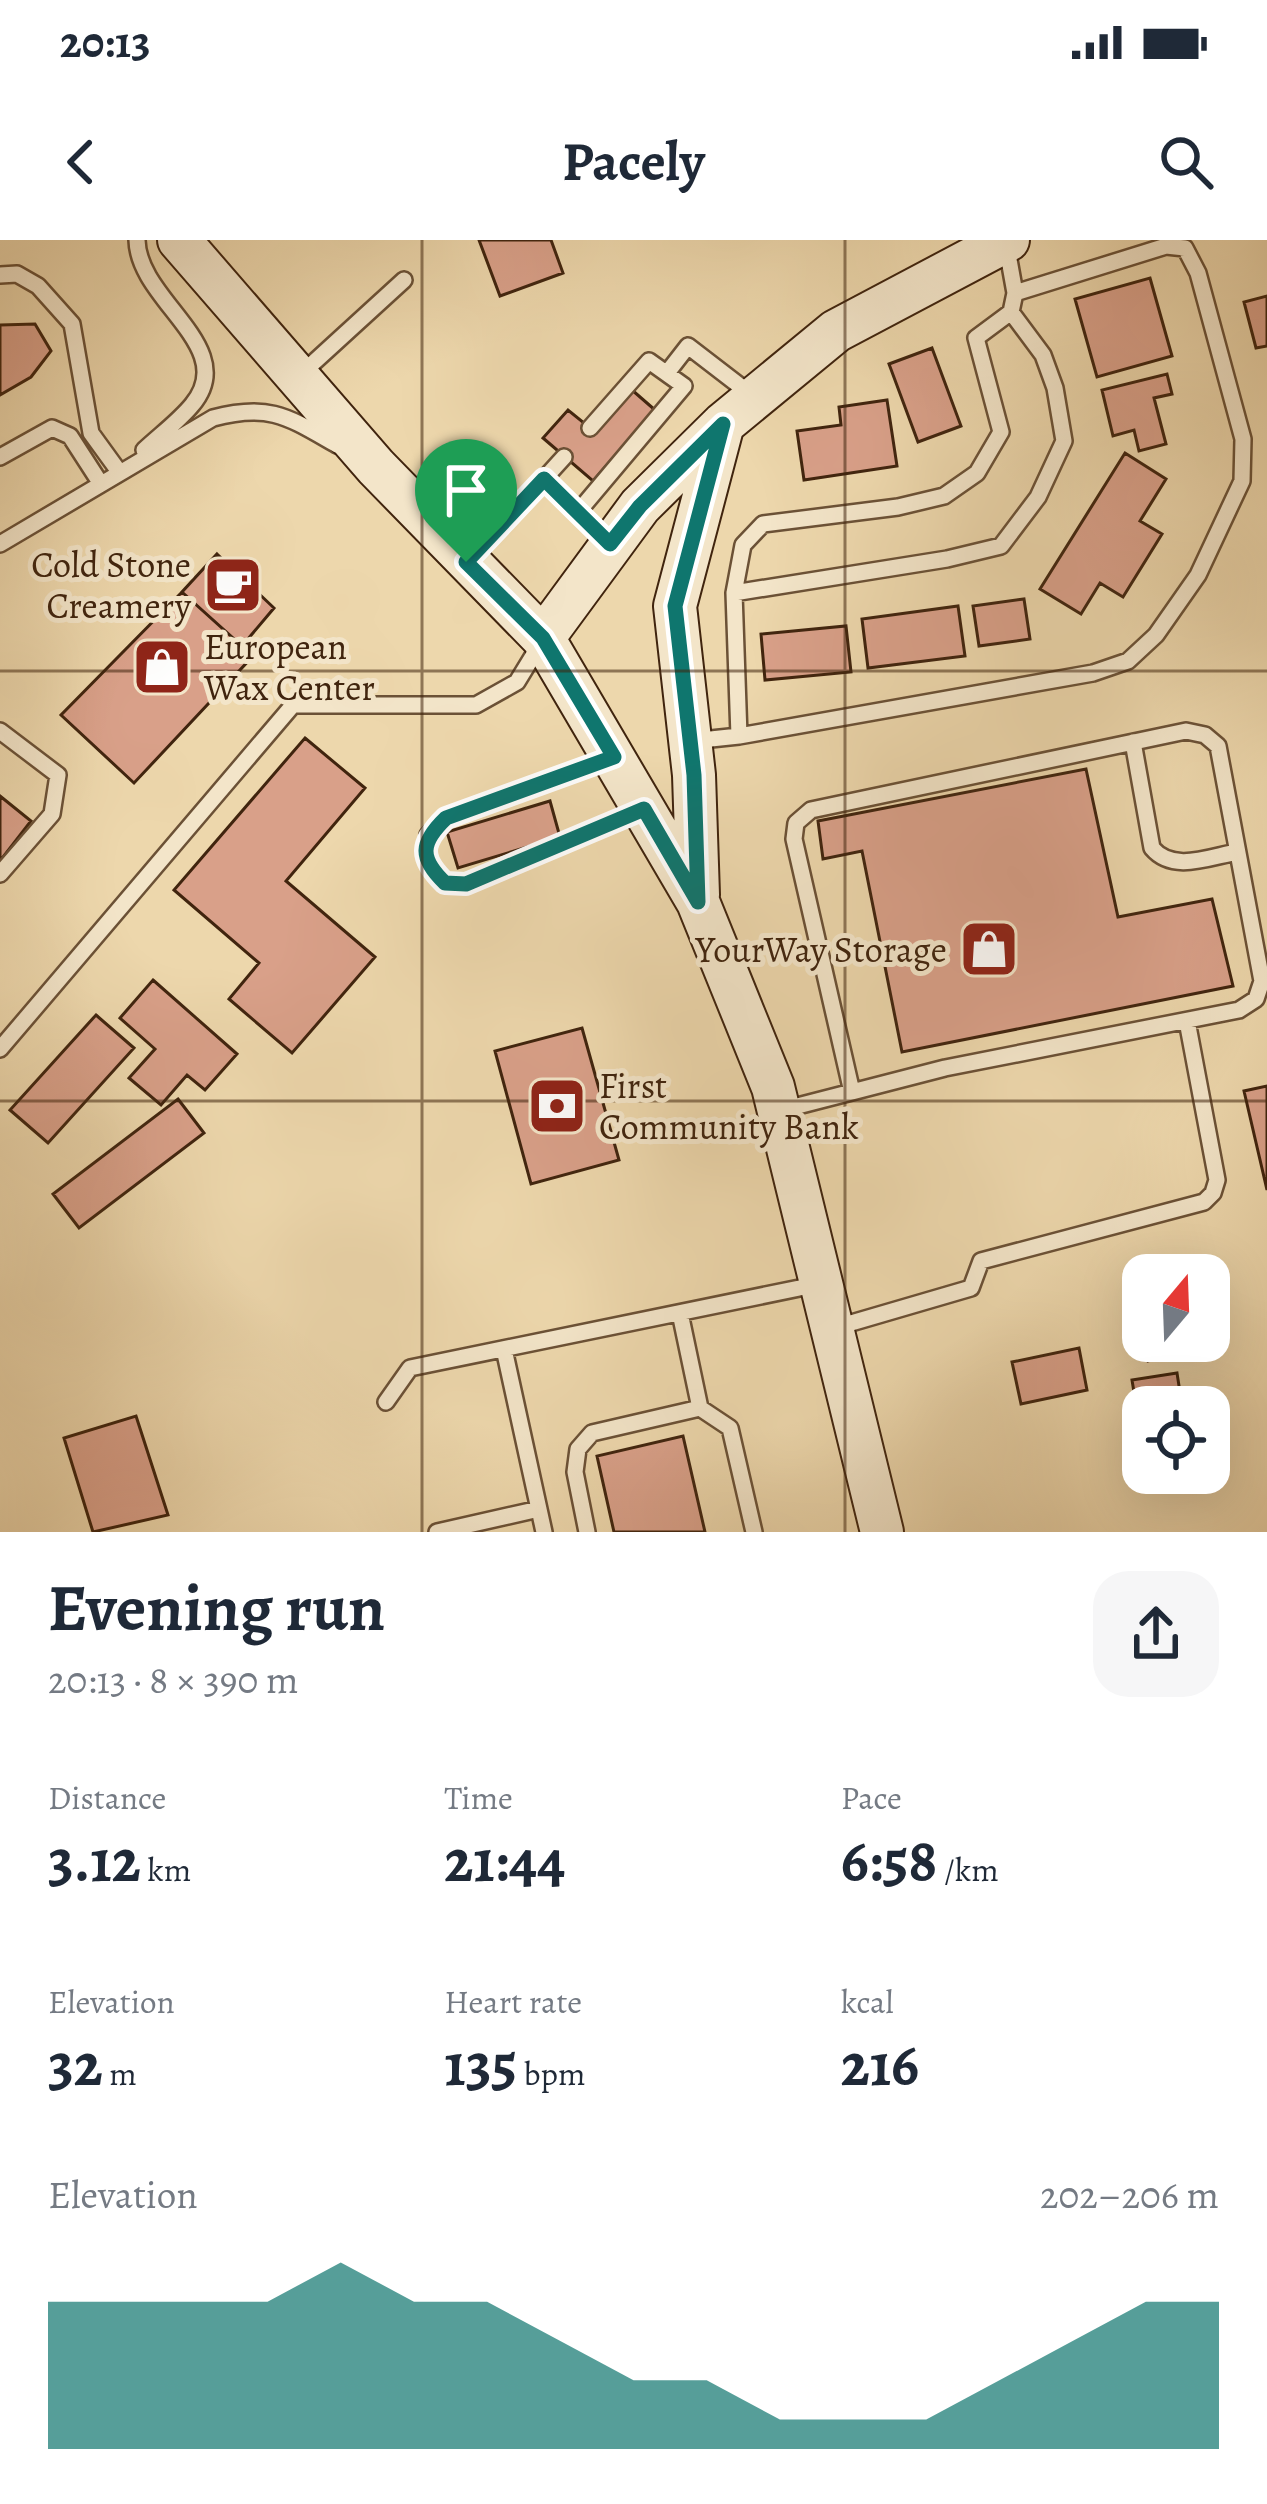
<!DOCTYPE html>
<html lang="en">
<head>
<meta charset="utf-8">
<style>
  body { margin:0; font-family:Alegreya,serif; background:#f6f6f7; color:#1f2937; height:100vh; display:flex; flex-direction:column; font-size:45px; white-space:nowrap }
  * { box-sizing:border-box; margin:0 }
  p { font-size:39px; color:#747a83 }
  .icon { flex:none; width:66px; height:66px; fill:none; stroke:currentColor; stroke-width:2; stroke-linecap:round; stroke-linejoin:round }
  .map { position:relative; height:1292px; overflow:hidden }
  .side { display:flex; flex-direction:column; background:#fff; flex:1 }
  .side>* { flex:none }
  .needle { width:78px; rotate:19deg }
  .tools { position:absolute; left:1122px; top:1014px; display:grid; gap:24px }
  .tools a { display:grid; place-items:center; width:108px; height:108px; border-radius:24px; background:#fff; box-shadow:0 12px 48px #0002; font-size:60px }
  .pin { position:absolute; display:grid; place-items:center; width:102px; height:102px; color:#fff; margin:-123px -51px; border-radius:50% 50% 50% 0; rotate:-45deg; box-shadow:0 0 12px #0007 }
  .pin .icon { rotate:45deg }
  .round { display:grid; place-items:center; flex:none; width:126px; height:126px; border-radius:36px; background:#f6f6f7 }
  .overview { display:flex; align-items:center; justify-content:space-between; height:204px; padding:0 48px }
  h1 { font-size:66px; font-weight:700; line-height:90px }
  .stats { display:grid; grid-template-columns:repeat(3,1fr); gap:18px; height:204px; padding:12px 48px }
  .stats div { display:grid; align-content:center }
  .stats b { font-size:60px; font-weight:700 }
  .stats small { font-size:33px; font-weight:400 }
  .stats p { font-size:33px }
  .chart { height:336px; padding:24px 48px }
  .chart p { display:flex; justify-content:space-between }
  .chart svg { width:100%; height:216px; margin-top:12px; fill:#0f766e; opacity:.7 }
  .status { display:flex; justify-content:space-between; align-items:center; height:84px; padding:0 60px; background:#fff; direction:ltr }
  .status svg { height:33px; fill:currentColor }
  header { display:flex; justify-content:space-between; align-items:center; height:156px; padding:0 48px; background:#fff; font-size:54px; font-weight:700 }
  .map>svg:first-child { display:block }
  .building { fill:#d9a089; stroke:#40240e; stroke-width:3 }
  .lines { fill:none; stroke-linecap:round; stroke-linejoin:round }
  .lane-casing { stroke:#6b5136; stroke-width:20 }
  .secondary-casing { stroke:#40240e; stroke-width:46 }
  .lane { stroke:#f3e5c9; stroke-width:15 }
  .secondary { stroke:#f3e5c9; stroke-width:42 }
  .route-casing { stroke:#fff; stroke-width:24 }
  .route { stroke:#0f766e; stroke-width:15 }
  .grid { fill:none; stroke:#40240e; stroke-width:3; stroke-opacity:0.55 }
  .labels { text-anchor:middle; dominant-baseline:central; stroke-width:10; stroke-linejoin:round; paint-order:stroke }
  .poi-label { font-size:36px; fill:#40240e; stroke:#f3e5c9; text-anchor:end }
</style>
</head>
<body>
<div class="status"><b>20:13</b><svg viewBox="0 0 49 12"><path d="M0 12V9h3v3zM5 12V6h3v6zM10 12V3h3v9zM15 12V0h3v12zM26 1h20v11H26zM47 4h2v5h-2z"/></svg></div>
<header><svg class="icon" aria-label="back" viewBox="0 0 24 24"><path d="M15 5l-7 7 7 7"/></svg>Pacely<svg class="icon" aria-label="search" viewBox="0 0 24 24"><circle cx="10" cy="10" r="6"/><path d="M15 15l6 6"/></svg></header>
<div class="map">
<svg width="1267" height="1292" viewBox="0 0 1267 1292">
  <rect width="100%" height="100%" fill="#edd7ac"/>
  <filter id="stains"><feTurbulence type="fractalNoise" baseFrequency=".00167" numOctaves="4"/><feColorMatrix values="0 0 0 0 .2 0 0 0 0 .09 0 0 0 0 .02 0 0 0 .5 -.17"/></filter>
  <radialGradient id="worn" r=".72"><stop offset=".6" stop-color="#630" stop-opacity="0"/><stop offset="1" stop-color="#630" stop-opacity=".3"/></radialGradient>
  <path class="building" d="M479,0H551L563,33L500,56Z
    M1150,38L1172,116L1097,137L1075,59Z
    M1267,56V106L1256,108L1244,62Z
    M35,84L51,111L31,137L0,155V85Z
    M932,108L961,186L918,202L889,124Z
    M1167,134L1172,154L1154,158L1166,204L1139,211L1134,190L1113,196L1102,150Z
    M632,150L655,170L593,241L543,198L568,170L595,192Z
    M887,160L897,226L804,240L797,191L841,185L839,167Z
    M1125,213L1166,239L1140,281L1162,294L1123,357L1100,343L1081,374L1040,349Z
    M217,314L274,368L242,406L182,352Z
    M182,352L253,416L134,543L61,475Z
    M1024,359L1030,399L979,406L973,366Z
    M958,366L965,416L868,428L862,379Z
    M846,386L851,432L765,440L761,394Z
    M305,498L365,548L286,641L375,717L292,813L229,759L259,723L174,650Z
    M1086,529L1118,677L1212,659L1233,746L902,812L862,611L823,619L818,581Z
    M0,556L31,581L0,621Z
    M550,561L560,597L458,628L447,592Z
    M153,740L237,814L205,850L187,835L161,865L129,838L155,809L120,778Z
    M96,775L134,808L48,903L10,870Z
    M582,788L619,920L531,944L495,811Z
    M1267,846V950L1244,851Z
    M178,859L204,893L79,988L53,954Z
    M1143,1097V1101H1160L1165,1116L1148,1121L1141,1098Z
    M1079,1108L1087,1150L1021,1164L1012,1122Z
    M1177,1133L1182,1165L1143,1167L1137,1171L1132,1140Z
    M136,1176L168,1275L93,1292L64,1198Z
    M683,1196L705,1292H614L597,1216Z"/>
  <g class="lines">
    <defs>
      <path id="lane" d="M137,0C138,61 241,107 192,165C179,181 160,195 144,210
        M0,35L17,34L38,46L72,84L91,193L120,233
        M667,133L688,106L753,156
        M300,135L404,40
        M0,217L52,188L70,196L101,244
        M544,239L564,217
        M578,272L610,304
        M0,304L213,178C270,163 288,177 337,205
        M469,319L544,239L578,272L684,146L649,121L590,188
        M734,353L947,319L1001,306L1038,257L1064,201L1055,148L1043,115L1011,72
        M0,491L58,535L52,574L0,634
        M739,496L1093,433L1128,421L1156,395L1198,335L1242,241L1243,199L1198,33L1185,8L1166,6L1015,53
        M692,501L739,496L734,353L743,305L763,284L898,267L944,256L977,233L1001,192L976,98L1011,72L1015,53L1006,3
        M1133,502L1152,608C1173,633 1209,617 1237,612
        M611,518L446,578L428,595V623L445,643L465,644L643,570
        M0,809L293,465H476L517,442L539,406
        M782,870L945,828L1239,770L1256,759L1262,741L1218,506L1205,495L1186,491L811,570L796,583L794,599L852,852
        M680,1073L700,1168L730,1188L754,1292
        M834,1088L971,1048L981,1021L1204,962L1213,953L1217,940L1187,781
        M504,1109L544,1292
        M386,1162L410,1128L819,1044
        M437,1292L539,1269
        M587,1292L575,1232L578,1209L592,1193L700,1168"/>
      <path id="secondary" d="M179,0L376,227L543,398L698,662L773,847L882,1292
        M543,398L640,266L723,184L836,91L1008,0
        M698,655L694,535L675,366L723,184"/>
    </defs>
    <use href="#lane" class="lane-casing"/>
    <use href="#secondary" class="secondary-casing"/>
    <use href="#lane" class="lane"/>
    <use href="#secondary" class="secondary"/>
  </g>
  <g class="lines">
    <defs>
      <path id="route" d="M723,184L675,366L694,535L698,662L644,569L466,644L445,643C419,618 420,603 446,578L614,517L543,398L466,322L544,239L610,304L640,266Z"/>
    </defs>
    <use href="#route" class="route-casing"/>
    <use href="#route" class="route"/>
  </g>
  <path class="grid" d="M422,0V1292M845,0V1292M0,431H1267M0,861H1267"/>
  <defs>
    <symbol id="cafe-square" viewBox="-11 -11 22 22"><rect x="-9" y="-9" width="18" height="18" rx="4" fill="#8f2418" stroke="#f3e5c9"/><path d="M-5.5-4.5H6V0H3Q3 3.5 0 3.5H-2.5Q-5.5 3.5-5.5 0ZM3-3.2v2h1.7v-2ZM-6 4.5H4V6H-6Z" fill="#fff"/></symbol>
    <symbol id="shop-square" viewBox="-11 -11 22 22"><rect x="-9" y="-9" width="18" height="18" rx="4" fill="#8f2418" stroke="#f3e5c9"/><path d="M-5-2.5h2.3a2.7 3.5 0 0 1 5.4 0H5L5.5 6h-11ZM-1.5-2.5h3a1.5 2.3 0 0 0-3 0Z" fill="#fff"/></symbol>
    <symbol id="bank-square" viewBox="-11 -11 22 22"><rect x="-9" y="-9" width="18" height="18" rx="4" fill="#8f2418" stroke="#f3e5c9"/><path d="M-6-4H6V4H-6ZM0-2.3a2.3 2.3 0 1 0 0 4.6a2.3 2.3 0 1 0 0-4.6Z" fill="#fff"/></symbol>
  </defs>
  <g fill-rule="evenodd">
    <use href="#cafe-square" x="200" y="312" width="66" height="66"/>
    <use href="#shop-square" x="129" y="394" width="66" height="66"/>
    <use href="#shop-square" x="956" y="676" width="66" height="66"/>
    <use href="#bank-square" x="524" y="833" width="66" height="66"/>
  </g>
  <g class="labels">
    <g class="poi-label">
      <text x="191" y="324">Cold Stone<tspan x="191" dy="41">Creamery</tspan></text>
      <text x="204" y="406" text-anchor="start">European<tspan x="204" dy="41">Wax Center</tspan></text>
      <text x="947" y="709">YourWay Storage</text>
      <text x="599" y="845" text-anchor="start">First<tspan x="599" dy="41">Community Bank</tspan></text>
    </g>
  </g>
  <rect width="100%" height="100%" filter="url(#stains)"/>
  <rect width="100%" height="100%" fill="url(#worn)"/>
</svg>
<div class="tools">
<a><svg class="needle" viewBox="-14 -14 28 28"><path d="M0-13l5 13h-10z" fill="#e53935"/><path d="M0 13l5-13h-10z" fill="#747a83"/></svg></a>
<a><svg class="icon" aria-label="locate" viewBox="0 0 24 24"><circle cx="12" cy="12" r="6"/><path d="M12 2v4M12 18v4M2 12h4M18 12h4"/></svg></a>
</div>
<div class="pin" style="left:466px;top:322px;background:#1e9e55"><svg class="icon" aria-label="arrive" viewBox="0 0 24 24"><path d="M6 21V4h12l-3 4 3 4H6"/></svg></div>
</div>
<section class="side">
<div class="overview"><div><h1>Evening run</h1><p>20:13 · 8 × 390 m</p></div><a class="round"><svg class="icon" aria-label="share" viewBox="0 0 24 24"><path d="M12 15V3M7 8l5-5 5 5M5 13v7h14v-7"/></svg></a></div>
<div class="stats">
<div><p>Distance</p><b>3.12<small> km</small></b></div>
<div><p>Time</p><b>21:44</b></div>
<div><p>Pace</p><b>6:58<small> /km</small></b></div>
</div>
<div class="stats">
<div><p>Elevation</p><b>32<small> m</small></b></div>
<div><p>Heart rate</p><b>135<small> bpm</small></b></div>
<div><p>kcal</p><b>216</b></div>
</div>
<div class="chart"><p><span>Elevation</span>202–206 m</p>
<svg viewBox="0 0 160 44" preserveAspectRatio="none"><path d="M0 44V14L10 14L20 14L30 14L40 6L50 14L60 14L70 22L80 30L90 30L100 38L110 38L120 38L130 30L140 22L150 14L160 14V44z"/></svg>
</div>
</section>
</body>
</html>
